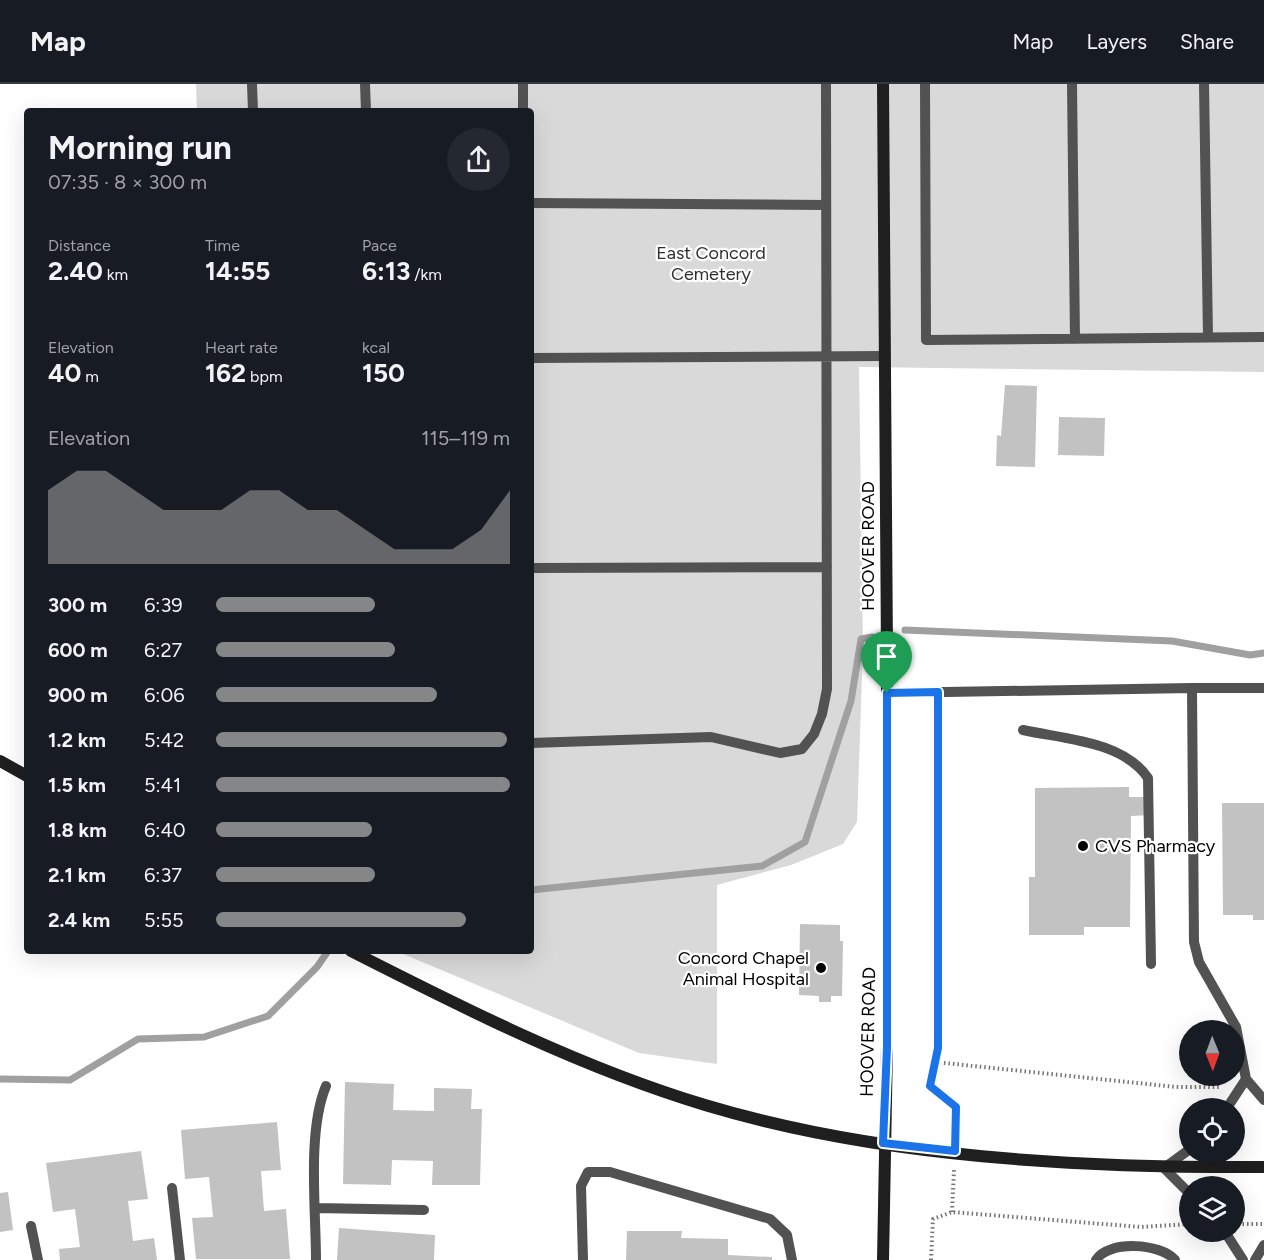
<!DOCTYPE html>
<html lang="en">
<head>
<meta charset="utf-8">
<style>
  body { margin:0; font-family:Figtree,sans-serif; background:#242831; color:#f1f3f6; height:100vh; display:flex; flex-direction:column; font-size:22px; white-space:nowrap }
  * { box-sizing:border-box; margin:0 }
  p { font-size:20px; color:#9ea1a6 }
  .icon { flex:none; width:33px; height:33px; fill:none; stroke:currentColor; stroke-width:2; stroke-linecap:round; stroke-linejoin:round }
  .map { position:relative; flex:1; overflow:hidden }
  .details { position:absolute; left:24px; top:24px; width:510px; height:846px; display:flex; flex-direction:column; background:#171b24; border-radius:6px; box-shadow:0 6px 24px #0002 }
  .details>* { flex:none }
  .needle { width:39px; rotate:179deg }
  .controls { position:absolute; left:1179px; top:936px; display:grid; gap:12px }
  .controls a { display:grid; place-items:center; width:66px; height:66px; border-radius:50%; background:#171b24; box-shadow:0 6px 24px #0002; font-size:30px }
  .pin { position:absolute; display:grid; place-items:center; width:51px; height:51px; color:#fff; margin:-62px -26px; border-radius:50% 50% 50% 0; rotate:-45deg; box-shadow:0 0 6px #0007 }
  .pin .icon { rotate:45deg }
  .round { display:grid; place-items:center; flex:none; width:63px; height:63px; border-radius:32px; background:#242831 }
  .head { display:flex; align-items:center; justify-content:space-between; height:102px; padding:0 24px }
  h1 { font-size:33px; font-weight:700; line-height:45px }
  .metrics { display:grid; grid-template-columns:repeat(3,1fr); gap:9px; height:102px; padding:6px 24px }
  .metrics div { display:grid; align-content:center }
  .metrics b { font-size:26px; font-weight:700 }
  .metrics small { font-size:16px; font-weight:400 }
  .metrics p { font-size:16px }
  .chart { height:168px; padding:12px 24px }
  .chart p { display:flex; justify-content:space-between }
  .chart svg { width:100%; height:108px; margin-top:6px; fill:#858687; opacity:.7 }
  ul { padding:0 24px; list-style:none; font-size:20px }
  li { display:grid; grid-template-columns:96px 72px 1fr; align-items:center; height:45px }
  li i { height:15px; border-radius:8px; background:#858687 }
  header { display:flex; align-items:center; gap:36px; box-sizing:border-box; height:84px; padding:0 30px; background:#171b24; border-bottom:2px solid #363941 }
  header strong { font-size:28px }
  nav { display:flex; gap:33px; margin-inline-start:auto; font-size:21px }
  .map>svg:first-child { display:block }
  .green { fill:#d9d9d9 }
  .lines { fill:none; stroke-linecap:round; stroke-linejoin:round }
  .stream { stroke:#a0a0a0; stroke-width:7 }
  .building { fill:#c2c2c2 }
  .path { stroke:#747474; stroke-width:4; stroke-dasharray:1.5 3; stroke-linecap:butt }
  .lane { stroke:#525252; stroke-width:10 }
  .secondary { stroke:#1f1f1f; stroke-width:12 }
  .route-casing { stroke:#fff; stroke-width:12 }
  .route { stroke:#1a73e8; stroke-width:8 }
  .poi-dot { fill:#000; stroke:#fff; stroke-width:2 }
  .labels { text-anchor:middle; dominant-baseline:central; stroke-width:4.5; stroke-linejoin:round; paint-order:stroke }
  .park-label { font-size:18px; fill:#303030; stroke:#fff }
  .street-label { font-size:18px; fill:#000; stroke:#fff }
  .poi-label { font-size:18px; fill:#000; stroke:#fff; text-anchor:start }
</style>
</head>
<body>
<header>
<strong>Map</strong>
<nav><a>Map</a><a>Layers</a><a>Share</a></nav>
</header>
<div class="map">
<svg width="1264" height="1176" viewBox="0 0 1264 1176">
  <rect width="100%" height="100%" fill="#fff"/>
  <path class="green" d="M196,0H1264V288L859,283L863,563L857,738L843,760L791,781L717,801V980L639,969L396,867H531V27H197Z"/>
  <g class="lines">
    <path class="stream" d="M905,546L1172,557L1250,571L1264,569
      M531,806L762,782L805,758L851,617L861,555L872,553
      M0,995L70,996L138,955L204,953L268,932L317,883L328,867"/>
  </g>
  <path class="building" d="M1005,301L1037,302L1035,383L996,382L997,351L1001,352Z
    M1059,333L1105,334L1104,372L1058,371Z
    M1129,703V713H1151V731L1131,732L1130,843H1084V851H1029V793H1035V704Z
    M1222,719H1264V836H1253V831H1223Z
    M800,840L840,841V857H843L842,912H831V918H819V912L799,911Z
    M345,998L394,1000L393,1026L434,1027V1004L472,1005L471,1025H482L480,1101H432L433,1077L392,1076L391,1101L343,1100Z
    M277,1038L281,1086L261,1087L264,1127L286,1125L290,1175H196L192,1134L213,1133L209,1093L185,1095L181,1046Z
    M141,1067L148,1115L128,1117L133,1157L154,1154L157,1176H60L59,1165L80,1163L75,1125L53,1128L46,1079Z
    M8,1108L13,1146L0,1148V1109Z
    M339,1144L435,1151L434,1176H337Z
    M627,1147H682L681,1154L728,1155V1171L772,1173V1176H626Z"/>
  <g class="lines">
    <path class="path" d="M939,623L938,964L930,1002L956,1023L955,1052
      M935,978L1176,1003H1221
      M952,1128L954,1086
      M1238,1140H1264
      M931,1176L933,1135L952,1128L1141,1143L1190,1140"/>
    <path class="lane" d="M252,0L253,27
      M365,0L366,27
      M523,0V27
      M925,0L926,256L1264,253
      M1072,0L1075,255
      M1204,0L1208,253
      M531,119L826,121
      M531,274L885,272
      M531,484L827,483
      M1192,604H1264
      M887,609L1192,604L1194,858L1199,878L1236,943L1246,995L1264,1016
      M1023,646C1064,655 1123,657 1148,694L1151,880
      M531,659L711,653L780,669L802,665L814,650L822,630L827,605L826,0
      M1227,1024L1246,995
      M1190,1065L1164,1084L1190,1110
      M172,1104L180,1176
      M316,1124L424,1126
      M31,1142L38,1176
      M1225,1148L1243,1176
      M316,1176C316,1126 307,1047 326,1002
      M583,1176L581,1102L588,1088H610L770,1135L787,1151L792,1176
      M1096,1176C1108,1156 1161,1159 1175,1176
      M1255,1176L1264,1161"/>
    <path class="secondary" d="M0,677L27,692
      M351,867C465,925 582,984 705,1021C881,1074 1082,1084 1264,1083
      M883,1176L887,963V571L883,0"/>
  </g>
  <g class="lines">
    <defs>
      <path id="route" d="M938,608V964L930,1002L956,1023L955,1067L883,1059L887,963V609Z"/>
    </defs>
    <use href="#route" class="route-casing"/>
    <use href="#route" class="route"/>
  </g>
  <g class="poi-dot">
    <circle cx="1083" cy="762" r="6"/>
    <circle cx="821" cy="884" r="6"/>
  </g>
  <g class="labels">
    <g class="park-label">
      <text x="711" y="169">East Concord<tspan x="711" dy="21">Cemetery</tspan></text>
    </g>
    <g class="street-label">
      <text transform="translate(868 462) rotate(-90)">HOOVER ROAD</text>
      <text transform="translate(868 948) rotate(-89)">HOOVER ROAD</text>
    </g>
    <g class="poi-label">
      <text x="1095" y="762">CVS Pharmacy</text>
      <text x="809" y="874" text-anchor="end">Concord Chapel<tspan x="809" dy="21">Animal Hospital</tspan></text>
    </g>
  </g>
</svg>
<div class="controls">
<a><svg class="needle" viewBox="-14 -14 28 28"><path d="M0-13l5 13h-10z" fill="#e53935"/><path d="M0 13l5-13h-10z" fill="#9ea1a6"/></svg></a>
<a><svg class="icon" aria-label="locate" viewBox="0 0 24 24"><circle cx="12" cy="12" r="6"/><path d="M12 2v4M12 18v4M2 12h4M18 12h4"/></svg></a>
<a><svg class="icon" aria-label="layers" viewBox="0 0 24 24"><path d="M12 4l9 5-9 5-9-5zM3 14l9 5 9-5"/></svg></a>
</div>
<div class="pin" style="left:887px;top:609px;background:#1e9e55"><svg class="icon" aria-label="arrive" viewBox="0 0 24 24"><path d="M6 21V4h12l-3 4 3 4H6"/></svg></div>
<section class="details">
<div class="head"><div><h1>Morning run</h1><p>07:35 · 8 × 300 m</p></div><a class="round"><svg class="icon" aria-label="share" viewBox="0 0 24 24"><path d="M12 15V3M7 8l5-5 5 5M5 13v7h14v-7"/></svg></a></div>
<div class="metrics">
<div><p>Distance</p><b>2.40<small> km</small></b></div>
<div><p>Time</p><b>14:55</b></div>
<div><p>Pace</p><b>6:13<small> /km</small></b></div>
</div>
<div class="metrics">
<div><p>Elevation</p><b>40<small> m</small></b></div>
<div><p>Heart rate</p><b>162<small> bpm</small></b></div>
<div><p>kcal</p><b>150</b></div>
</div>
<div class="chart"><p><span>Elevation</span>115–119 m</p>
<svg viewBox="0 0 160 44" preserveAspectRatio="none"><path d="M0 44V14L10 6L20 6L30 14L40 22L50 22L60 22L70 14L80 14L90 22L100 22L110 30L120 38L130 38L140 38L150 30L160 14V44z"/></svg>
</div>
<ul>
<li><b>300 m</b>6:39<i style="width:54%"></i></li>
<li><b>600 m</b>6:27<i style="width:61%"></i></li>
<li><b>900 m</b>6:06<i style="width:75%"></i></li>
<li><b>1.2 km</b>5:42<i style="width:99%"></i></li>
<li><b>1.5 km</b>5:41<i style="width:100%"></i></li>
<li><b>1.8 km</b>6:40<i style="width:53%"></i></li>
<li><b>2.1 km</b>6:37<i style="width:54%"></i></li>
<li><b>2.4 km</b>5:55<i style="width:85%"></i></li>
</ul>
</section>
</div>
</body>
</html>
